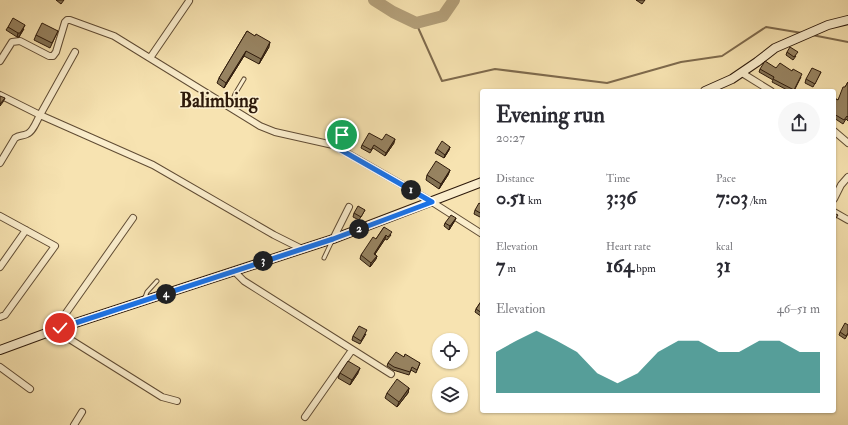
<!DOCTYPE html>
<html lang="en">
<head>
<meta charset="utf-8">
<style>
  body { margin:0; font-family:"IM FELL Double Pica",serif; background:#f7f7f7; color:#2b2b33; height:100vh; display:flex; flex-direction:column; font-size:15px; white-space:nowrap }
  * { box-sizing:border-box; margin:0 }
  p { font-size:13px; color:#7c7c81 }
  .icon { flex:none; width:22px; height:22px; fill:none; stroke:currentColor; stroke-width:2; stroke-linecap:round; stroke-linejoin:round }
  .map { position:relative; flex:1; overflow:hidden }
  .side { position:absolute; left:480px; top:89px; width:356px; height:324px; display:flex; flex-direction:column; background:#fff; border-radius:4px; box-shadow:0 1px 3px #0004 }
  .side>* { flex:none }
  .buttons { position:absolute; left:432px; top:333px; display:grid; gap:8px }
  .buttons a { display:grid; place-items:center; width:36px; height:36px; border-radius:50%; background:#fff; box-shadow:0 1px 3px #0004; font-size:20px }
  .pin { position:absolute; display:grid; place-items:center; width:34px; height:34px; color:#fff; margin:-17px; border:2px solid #fff; border-radius:50%; box-shadow:0 1px 4px #0007 }
  .km { position:absolute; width:20px; height:20px; margin:-10px; border-radius:50%; background:#222; color:#fff; font-size:11px; line-height:20px; text-align:center }
  .round { display:grid; place-items:center; flex:none; width:42px; height:42px; border-radius:21px; background:#f7f7f7 }
  .headline { display:flex; align-items:center; justify-content:space-between; height:68px; padding:0 16px }
  h1 { font-size:22px; font-weight:700; line-height:30px }
  .metrics { display:grid; grid-template-columns:repeat(3,1fr); gap:6px; height:68px; padding:4px 16px }
  .metrics div { display:grid; align-content:center }
  .metrics b { font-size:20px; font-weight:700 }
  .metrics small { font-size:11px; font-weight:400 }
  .metrics p { font-size:11px }
  .chart { height:112px; padding:8px 16px }
  .chart p { display:flex; justify-content:space-between }
  .chart svg { width:100%; height:72px; margin-top:4px; fill:#0f766e; opacity:.7 }
  .map>svg:first-child { display:block }
  .lines { fill:none; stroke-linecap:round; stroke-linejoin:round }
  .stream { stroke:#7e6a4d; stroke-width:2 }
  .river { stroke:#b39f79; stroke-width:12 }
  .lane-casing { stroke:#604c34; stroke-width:5 }
  .street-casing { stroke:#604c34; stroke-width:8 }
  .secondary-casing { stroke:#2e1a0b; stroke-width:10 }
  .lane { stroke:#faedcc; stroke-width:3 }
  .street { stroke:#faedcc; stroke-width:6 }
  .secondary { stroke:#faedcc; stroke-width:8 }
  .wall { fill:#827153; stroke:#2e1a0b }
  .shaded-wall { fill:#6a5c44; stroke:#2e1a0b }
  .building { fill:#978361; stroke:#2e1a0b }
  .route-casing { stroke:#fff; stroke-width:8 }
  .route { stroke:#1a73e8; stroke-width:5 }
  .labels { text-anchor:middle; dominant-baseline:central; stroke-width:3.5; stroke-linejoin:round; paint-order:stroke }
  .quarter-label { font-size:19px; font-weight:bold; fill:#2e1a0b; stroke:#faedcc }
</style>
</head>
<body>
<div class="map">
<svg width="848" height="425" viewBox="0 0 848 425">
  <rect width="100%" height="100%" fill="#f7e3b1"/>
  <filter id="stains"><feTurbulence type="fractalNoise" baseFrequency=".005" numOctaves="4"/><feColorMatrix values="0 0 0 0 .2 0 0 0 0 .09 0 0 0 0 .02 0 0 0 .5 -.17"/></filter>
  <radialGradient id="worn" r=".72"><stop offset=".6" stop-color="#630" stop-opacity="0"/><stop offset="1" stop-color="#630" stop-opacity=".3"/></radialGradient>
  <g class="lines">
    <path class="stream" d="M416,23L442,81L495,69L607,83L681,62L722,56L766,27L802,33
      M812,35L848,42"/>
    <path class="river" d="M374,0L393,12L416,23L443,16L454,0"/>
    <defs>
      <path id="lane" d="M230,107L235,94L244,79
        M334,146L342,135
        M324,258L332,241
        M144,300L147,292L157,281"/>
      <path id="street" d="M75,52L40,115L153,165L274,235L302,249
        M150,58L189,1
        M0,61L12,42L20,41L49,56H53L56,52L65,22L67,20H70L114,36L260,126L275,132L333,145L432,202L482,234
        M742,73L771,91
        M0,95L40,115C37,120 33,132 27,134C23,136 19,135 15,138L0,163
        M834,131L848,143
        M834,199L841,185L848,177
        M834,212L848,220
        M0,216L55,246L5,315L0,317
        M333,239L349,207
        M0,267L26,230
        M235,272L244,281L391,374
        M60,328L63,335L162,397L177,401
        M54,330L133,218
        M0,367L30,389
        M305,417L352,350
        M74,425L82,412"/>
      <path id="secondary" d="M705,91L732,79L757,62L775,48L828,25L848,20
        M0,350L60,328L333,239L482,182"/>
    </defs>
    <use href="#lane" class="lane-casing"/>
    <use href="#street" class="street-casing"/>
    <use href="#secondary" class="secondary-casing"/>
    <use href="#lane" class="lane"/>
    <use href="#street" class="street"/>
    <use href="#secondary" class="secondary"/>
  </g>
  <path class="wall" d="M56,0H64L61,4Z
    M636,0H645L642,4Z
    M8,27L24,29L19,37H17L6,30Z
    M58,31L50,48L34,40L36,35Z
    M247,31L269,47L259,64L244,56L224,88L217,83L219,78Z
    M787,52L796,56L793,60L786,55Z
    M776,68L801,77L794,91H789L772,82L773,80L759,72L760,69Z
    M821,72L813,87L805,83L806,79Z
    M848,82V121L846,119L843,124L834,118V98L838,100L845,87Z
    M382,140L394,143L385,156L373,148L370,153L361,148L362,145Z
    M450,147L449,150L444,158L435,153L437,149Z
    M450,170L448,175L439,189L426,180L427,175Z
    M482,205V218L474,214L475,210Z
    M365,210L359,220L353,217L354,213Z
    M456,218L454,222L449,230L444,226L445,223Z
    M384,227L391,235L387,240L385,239L375,254L377,256L376,259L370,267L360,259L361,255L376,239Z
    M482,300V317L475,312L476,309Z
    M848,325V334L845,339L839,335L840,332Z
    M366,334L360,344L352,340L353,336Z
    M404,357L420,363L416,373L411,370L409,375L393,370L387,366L388,363Z
    M340,373H358L350,385L338,378Z
    M409,388L408,393L397,407L385,398L387,393Z"/>
  <path class="shaded-wall" d="M25,25L19,37H17L18,33Z
    M270,42L269,47L259,64L261,59Z
    M246,51L244,56L224,88L226,83Z
    M5,98L3,102L0,106V104Z
    M395,139L394,143L385,156L386,153Z
    M450,147L449,150L444,158L445,155Z
    M450,170L448,175L439,189L441,184Z
    M456,218L454,222L449,230L450,226Z
    M386,235L385,239L373,257L374,254Z
    M377,256L376,259L370,267L371,263Z
    M360,368L358,373L350,385L352,380Z
    M409,388L408,393L397,407L399,402Z"/>
  <path class="building" d="M13,18L25,25L20,33H18L8,27Z
    M42,23L58,31L52,43L36,35Z
    M247,31L255,36L256,34L270,42L261,59L246,51L226,83L219,78Z
    M790,47L798,52L794,57L787,52Z
    M765,61L776,68L780,63L792,71L793,69L802,74L794,90L773,79L774,77L760,69Z
    M812,68L821,72L815,84L806,79Z
    M848,82V117L847,116L844,120L834,114V98L838,100L843,87H845Z
    M0,96L5,98L0,104Z
    M369,133L382,140L386,134L395,139L386,153L374,145L371,150L362,145Z
    M442,141L450,147L445,155L437,149Z
    M436,161L450,170L441,184L427,175Z
    M479,203L482,205V214L475,210Z
    M358,206L365,210L361,217L354,213Z
    M834,213L838,215L834,221Z
    M451,215L456,218L450,226L445,223Z
    M384,227L392,232L388,237L386,235L374,254L377,256L371,263L361,255L373,237L376,239Z
    M482,300V313L476,309Z
    M845,323L848,325V333L846,336L840,332Z
    M359,326L367,330L361,341L353,336Z
    M396,352L404,357L405,354L420,363L417,370L412,367L410,372L394,367L388,363Z
    M348,361L360,368L352,380L340,373Z
    M397,379L409,388L399,402L387,393Z"/>
  <g class="lines">
    <defs>
      <path id="route" d="M60,328L333,239L432,202L334,146L342,135"/>
    </defs>
    <use href="#route" class="route-casing"/>
    <use href="#route" class="route"/>
  </g>
  <g class="labels">
    <g class="quarter-label">
      <text x="219" y="101">Balimbing</text>
    </g>
  </g>
  <rect width="100%" height="100%" filter="url(#stains)"/>
  <rect width="100%" height="100%" fill="url(#worn)"/>
</svg>
<div class="buttons">
<a><svg class="icon" aria-label="locate" viewBox="0 0 24 24"><circle cx="12" cy="12" r="6"/><path d="M12 2v4M12 18v4M2 12h4M18 12h4"/></svg></a>
<a><svg class="icon" aria-label="layers" viewBox="0 0 24 24"><path d="M12 4l9 5-9 5-9-5zM3 14l9 5 9-5"/></svg></a>
</div>
<div class="pin" style="left:342px;top:135px;background:#1e9e55"><svg class="icon" aria-label="arrive" viewBox="0 0 24 24"><path d="M6 21V4h12l-3 4 3 4H6"/></svg></div>
<div class="pin" style="left:60px;top:328px;background:#d93025"><svg class="icon" aria-label="check" viewBox="0 0 24 24"><path d="M5 12l5 5 9-10"/></svg></div>
<b class="km" style="left:411px;top:190px">1</b>
<b class="km" style="left:359px;top:229px">2</b>
<b class="km" style="left:263px;top:261px">3</b>
<b class="km" style="left:166px;top:294px">4</b>
<section class="side">
<div class="headline"><div><h1>Evening run</h1><p>20:27</p></div><a class="round"><svg class="icon" aria-label="share" viewBox="0 0 24 24"><path d="M12 15V3M7 8l5-5 5 5M5 13v7h14v-7"/></svg></a></div>
<div class="metrics">
<div><p>Distance</p><b>0.51<small> km</small></b></div>
<div><p>Time</p><b>3:36</b></div>
<div><p>Pace</p><b>7:03<small> /km</small></b></div>
</div>
<div class="metrics">
<div><p>Elevation</p><b>7<small> m</small></b></div>
<div><p>Heart rate</p><b>164<small> bpm</small></b></div>
<div><p>kcal</p><b>31</b></div>
</div>
<div class="chart"><p><span>Elevation</span>46–51 m</p>
<svg viewBox="0 0 160 44" preserveAspectRatio="none"><path d="M0 44V19L10 12L20 6L30 12L40 19L50 32L60 38L70 32L80 19L90 12L100 12L110 19L120 19L130 12L140 12L150 19L160 19V44z"/></svg>
</div>
</section>
</div>
</body>
</html>
